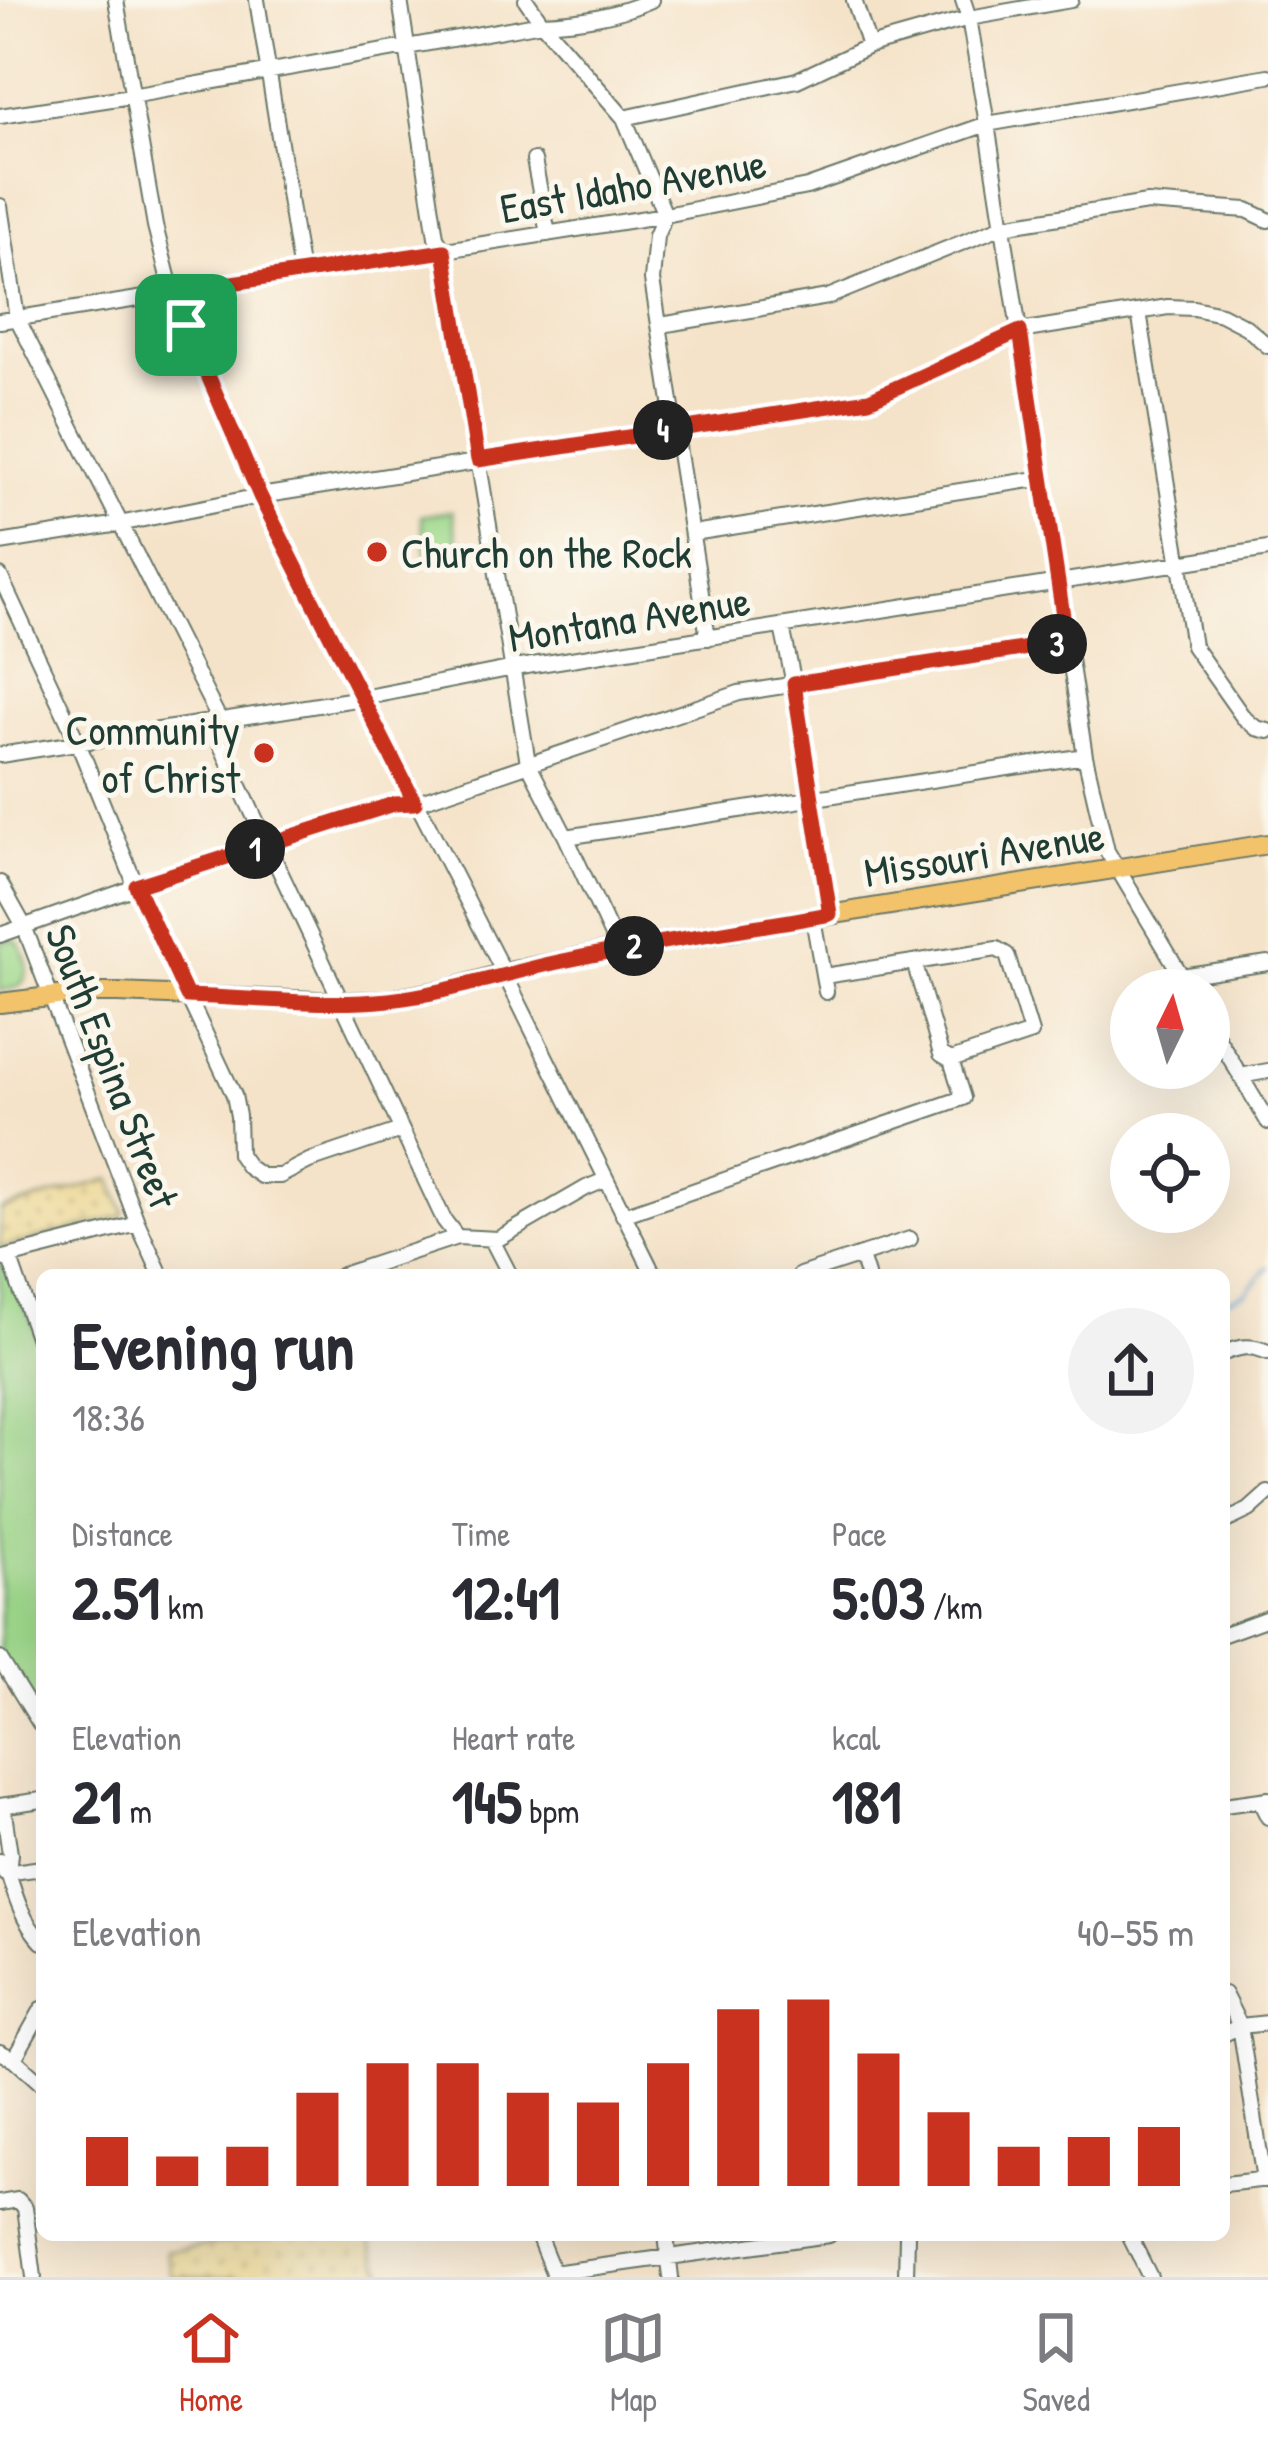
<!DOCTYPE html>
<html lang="en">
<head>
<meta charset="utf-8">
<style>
  body { margin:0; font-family:"Patrick Hand",sans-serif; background:#f2f2f3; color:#2b2b33; height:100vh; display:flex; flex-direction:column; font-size:45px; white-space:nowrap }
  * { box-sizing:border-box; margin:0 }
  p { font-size:39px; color:#7c7c81 }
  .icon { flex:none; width:66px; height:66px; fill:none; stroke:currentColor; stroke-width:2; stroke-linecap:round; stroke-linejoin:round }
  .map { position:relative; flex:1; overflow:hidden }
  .sheet { position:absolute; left:36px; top:1269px; width:1194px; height:972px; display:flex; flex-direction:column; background:#fff; border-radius:18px; box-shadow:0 12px 48px #0002 }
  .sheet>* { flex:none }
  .needle { width:78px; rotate:5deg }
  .fabs { position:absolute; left:1110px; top:969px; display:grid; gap:24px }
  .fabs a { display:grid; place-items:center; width:120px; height:120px; border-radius:50%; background:#fff; box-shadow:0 12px 48px #0002; font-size:60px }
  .pin { position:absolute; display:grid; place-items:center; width:102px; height:102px; color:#fff; margin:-51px; border-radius:24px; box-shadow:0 6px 18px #0006 }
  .km { position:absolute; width:60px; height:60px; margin:-30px; border-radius:50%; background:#222; color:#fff; font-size:33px; line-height:60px; text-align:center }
  .round { display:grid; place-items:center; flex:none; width:126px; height:126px; border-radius:63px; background:#f2f2f3 }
  .summary { display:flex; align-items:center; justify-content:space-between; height:204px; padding:0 36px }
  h1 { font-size:66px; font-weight:800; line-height:90px }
  .metrics { display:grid; grid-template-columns:repeat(3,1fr); gap:18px; height:204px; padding:12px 36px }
  .metrics div { display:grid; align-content:center }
  .metrics b { font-size:60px; font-weight:800 }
  .metrics small { font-size:33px; font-weight:400 }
  .metrics p { font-size:33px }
  .chart { height:336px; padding:24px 36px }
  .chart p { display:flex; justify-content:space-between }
  .chart svg { width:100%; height:216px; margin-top:12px; stroke:#c8321e; stroke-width:6 }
  .dock { display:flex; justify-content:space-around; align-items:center; height:168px; border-top:3px solid #e1e1e2; background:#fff; font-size:33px; color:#7c7c81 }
  .dock a { display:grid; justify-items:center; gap:6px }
  .dock .on { color:#c8321e }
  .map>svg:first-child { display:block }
  .sand { fill:url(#sand-dots); stroke:#868c69; stroke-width:3 }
  .green { fill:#9ed88b; stroke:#5e8a60; stroke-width:3 }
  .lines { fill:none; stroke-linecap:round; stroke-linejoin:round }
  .stream { stroke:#5ea3d3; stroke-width:3 }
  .minor-casing { stroke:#6a7768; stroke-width:18 }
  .major-casing { stroke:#6a7768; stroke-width:22 }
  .minor { stroke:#fff; stroke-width:14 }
  .major { stroke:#f2c36a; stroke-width:18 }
  .route-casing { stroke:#fff; stroke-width:24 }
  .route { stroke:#c8321e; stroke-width:15 }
  .poi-dot { fill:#c8321e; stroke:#fbf7ec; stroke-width:4.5 }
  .labels { text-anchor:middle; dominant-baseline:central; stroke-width:10; stroke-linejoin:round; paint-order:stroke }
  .street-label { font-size:42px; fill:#1f3d34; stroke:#fbf7ec }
  .poi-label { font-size:42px; fill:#1f3d34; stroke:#fbf7ec; text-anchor:start }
</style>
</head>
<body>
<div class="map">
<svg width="1268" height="2277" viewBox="0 0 1268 2277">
  <defs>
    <pattern id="sand-dots" width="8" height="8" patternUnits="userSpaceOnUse" patternTransform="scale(3)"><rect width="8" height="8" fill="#eeda9e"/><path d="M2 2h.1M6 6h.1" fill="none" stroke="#ccbc89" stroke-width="1.8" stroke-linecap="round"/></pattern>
  </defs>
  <rect width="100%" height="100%" fill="#fbf7ec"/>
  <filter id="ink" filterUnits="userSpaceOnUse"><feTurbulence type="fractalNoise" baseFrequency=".00833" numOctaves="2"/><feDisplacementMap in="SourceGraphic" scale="24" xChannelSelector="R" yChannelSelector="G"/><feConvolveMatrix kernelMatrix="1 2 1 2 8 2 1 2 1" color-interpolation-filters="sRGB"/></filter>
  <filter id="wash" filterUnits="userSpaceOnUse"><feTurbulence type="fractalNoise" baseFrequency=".004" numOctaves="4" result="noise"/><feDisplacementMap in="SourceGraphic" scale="48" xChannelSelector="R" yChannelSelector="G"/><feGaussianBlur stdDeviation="2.7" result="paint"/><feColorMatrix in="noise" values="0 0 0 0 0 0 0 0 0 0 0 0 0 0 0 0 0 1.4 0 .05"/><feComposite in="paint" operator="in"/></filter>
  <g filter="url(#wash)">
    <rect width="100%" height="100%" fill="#f5e3c9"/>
    <path class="sand" d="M111,1179L124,1212L121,1217L0,1248V1210Z
      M285,2235H369L385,2277H172L167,2251Z"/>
    <path class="green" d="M452,511L459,551L427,556L421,516Z
      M12,939L20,944C27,961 33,974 18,987L0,991V943Z
      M5,1258L42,1346V1726L0,1657V1259Z"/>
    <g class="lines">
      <path class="stream" d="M1224,1301L1246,1293L1268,1267"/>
    </g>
  </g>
  <g filter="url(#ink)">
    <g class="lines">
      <defs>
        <path id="minor" d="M116,0L155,226L172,292L260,496L504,973L654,1275
          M257,0L301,273
          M400,0L436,237L444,251L528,763L566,837L618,949
          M526,0L542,23L624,118L665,215L656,236L652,280L708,638
          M854,0L869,46
          M963,0L969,18L987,124L1085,756L1107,851L1190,990
          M0,116L131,96L542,23C581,21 615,16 651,0
          M624,118L797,80L869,46L969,18L1071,0
          M534,160L548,234
          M0,206L17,318L219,719L215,733L444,1220L457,1237
          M1139,312L1193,646L1243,717L1256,728L1268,731
          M0,321L665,215L807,187L987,124L1268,76
          M661,325L828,297L1003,226L1147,203L1247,210L1268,220
          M693,533L1043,478
          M0,543L119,524L260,496L869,400L1020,331L1168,307L1194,308L1221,314L1246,327L1268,346
          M0,576L78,743L136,886L234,1095L238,1116L239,1154L248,1167L261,1176H280L309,1161L401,1130
          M782,627L794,684L830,914
          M0,755L362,698L514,668L1268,549
          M566,837L1085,756
          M0,883L24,926L138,1224L161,1275
          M813,918L826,992
          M0,935L161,878L394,804L415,803L739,693L1067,642
          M914,962L941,1054L951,1060
          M1181,976L1268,963
          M1209,1023L1268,1122
          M1240,1076L1268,1071
          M623,1215L963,1098L951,1060L1031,1033L1007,955L997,949L824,976
          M492,1240L510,1275
          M861,1256L867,1275
          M5,1258L11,1262L42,1351
          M0,1259L138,1224
          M342,1275L457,1237L498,1239L586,1188L605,1180
          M800,1275L910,1239
          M1224,1353C1241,1346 1251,1345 1268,1352
          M1224,1522L1249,1510L1268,1493
          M1224,1634L1268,1618
          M0,1659L42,1727
          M1260,1801L1268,1817
          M1224,1805L1268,1799
          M0,1806L42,1800
          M0,1861L8,1873L10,1854L3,1806
          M5,1873L42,1868
          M8,1873C16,1899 23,1922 42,1942
          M1224,1994L1240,2026L1264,2180
          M1224,2034L1240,2026L1268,2023
          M0,2052L14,2059L42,2084
          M14,2059L42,2009
          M1224,2184L1268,2179
          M0,2203L18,2200L25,2208L34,2277
          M538,2235L555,2277
          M666,2235L671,2277
          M1129,2235L1150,2277
          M553,2273L829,2235
          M906,2277L907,2235"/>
        <path id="major" d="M0,1003L82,993H118L343,1002L388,1000L449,989L504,973L618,949L1268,844"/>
      </defs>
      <use href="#minor" class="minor-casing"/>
      <use href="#major" class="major-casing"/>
      <use href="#minor" class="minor"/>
      <use href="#major" class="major"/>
    </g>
  </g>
  <g class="lines" filter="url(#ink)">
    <defs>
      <path id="route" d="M444,251L478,460L869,400L1020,331L1067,642L794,684L830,914C743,930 655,941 568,960C508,972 450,993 389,1000C323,1007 254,998 187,996L136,886L394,804L415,803L260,496L172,292Z"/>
    </defs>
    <use href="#route" class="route-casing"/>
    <use href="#route" class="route"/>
  </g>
  <g class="poi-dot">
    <circle cx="377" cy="552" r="12"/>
    <circle cx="264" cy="753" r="12"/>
  </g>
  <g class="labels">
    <g class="street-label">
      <text transform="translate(633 185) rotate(-10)">East Idaho Avenue</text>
      <text transform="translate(629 618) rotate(-9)">Montana Avenue</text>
      <text transform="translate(984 853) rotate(-9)">Missouri Avenue</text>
      <text transform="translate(113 1066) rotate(69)">South Espina Street</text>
    </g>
    <g class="poi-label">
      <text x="401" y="552">Church on the Rock</text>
      <text x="240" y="729" text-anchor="end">Community<tspan x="240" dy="48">of Christ</tspan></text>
    </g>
  </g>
</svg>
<div class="fabs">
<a><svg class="needle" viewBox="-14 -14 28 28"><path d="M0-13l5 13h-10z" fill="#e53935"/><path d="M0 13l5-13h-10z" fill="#7c7c81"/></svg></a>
<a><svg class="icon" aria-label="locate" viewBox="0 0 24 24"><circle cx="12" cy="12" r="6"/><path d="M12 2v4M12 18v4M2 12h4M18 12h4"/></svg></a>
</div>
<div class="pin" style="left:186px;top:325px;background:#1e9e55"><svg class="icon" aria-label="arrive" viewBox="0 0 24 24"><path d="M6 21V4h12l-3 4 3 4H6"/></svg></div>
<b class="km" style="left:255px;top:849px">1</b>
<b class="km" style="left:634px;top:946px">2</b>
<b class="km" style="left:1057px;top:644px">3</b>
<b class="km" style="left:663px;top:430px">4</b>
<section class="sheet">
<div class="summary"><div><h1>Evening run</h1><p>18:36</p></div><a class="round"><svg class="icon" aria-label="share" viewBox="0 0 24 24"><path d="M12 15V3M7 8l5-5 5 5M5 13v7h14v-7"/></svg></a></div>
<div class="metrics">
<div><p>Distance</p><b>2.51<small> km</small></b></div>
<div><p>Time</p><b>12:41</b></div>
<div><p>Pace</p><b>5:03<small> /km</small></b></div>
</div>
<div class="metrics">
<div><p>Elevation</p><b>21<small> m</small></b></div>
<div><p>Heart rate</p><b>145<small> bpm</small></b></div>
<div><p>kcal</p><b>181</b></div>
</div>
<div class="chart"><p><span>Elevation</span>40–55 m</p>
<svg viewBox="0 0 160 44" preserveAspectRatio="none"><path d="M5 44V34M15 44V38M25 44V36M35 44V25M45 44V19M55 44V19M65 44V25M75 44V27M85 44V19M95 44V8M105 44V6M115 44V17M125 44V29M135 44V36M145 44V34M155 44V32"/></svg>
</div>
</section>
</div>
<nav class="dock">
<a class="on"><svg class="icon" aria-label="home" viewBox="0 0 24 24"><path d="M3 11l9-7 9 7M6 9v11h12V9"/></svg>Home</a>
<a><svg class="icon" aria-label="map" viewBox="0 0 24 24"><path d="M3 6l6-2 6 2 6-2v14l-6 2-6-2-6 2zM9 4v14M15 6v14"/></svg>Map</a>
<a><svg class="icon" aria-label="saved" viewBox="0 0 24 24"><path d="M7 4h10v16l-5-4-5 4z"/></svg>Saved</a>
</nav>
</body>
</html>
